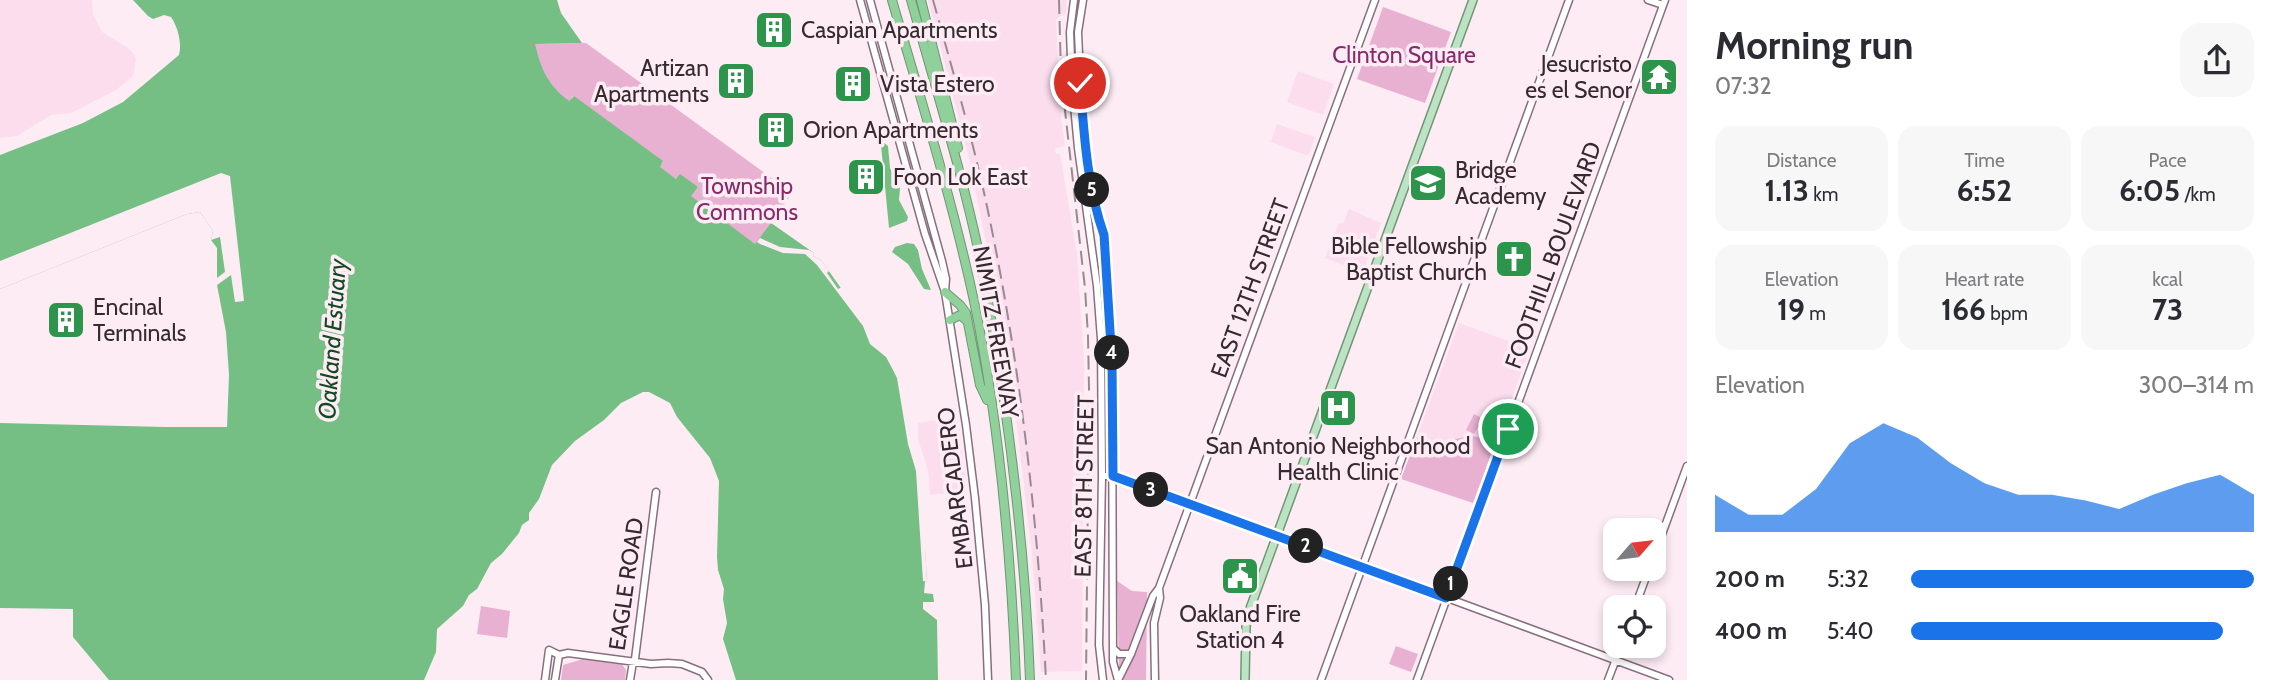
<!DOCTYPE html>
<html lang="en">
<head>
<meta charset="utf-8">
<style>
  body { margin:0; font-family:Cabin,sans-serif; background:#f7f7f7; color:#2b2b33; height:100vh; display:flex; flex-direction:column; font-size:26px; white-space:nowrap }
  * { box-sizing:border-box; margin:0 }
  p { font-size:23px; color:#7c7c81 }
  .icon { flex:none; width:38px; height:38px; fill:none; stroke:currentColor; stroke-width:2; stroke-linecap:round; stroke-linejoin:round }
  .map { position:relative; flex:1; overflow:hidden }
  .side { display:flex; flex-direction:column; background:#fff; width:595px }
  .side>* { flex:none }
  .needle { width:46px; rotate:62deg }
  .controls { position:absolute; left:1603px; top:518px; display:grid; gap:14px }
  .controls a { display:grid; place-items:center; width:63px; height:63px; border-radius:14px; background:#fff; box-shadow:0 4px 10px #0003; font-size:35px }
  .pin { position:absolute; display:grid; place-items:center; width:60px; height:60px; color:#fff; margin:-30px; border:4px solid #fff; border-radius:50%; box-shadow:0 2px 7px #0007 }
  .km { position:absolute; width:35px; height:35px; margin:-18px; border-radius:50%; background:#222; color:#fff; font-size:19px; line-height:35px; text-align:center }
  .round { display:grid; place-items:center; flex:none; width:74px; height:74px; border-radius:21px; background:#f7f7f7 }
  .overview { display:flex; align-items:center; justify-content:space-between; height:119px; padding:0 28px }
  h1 { font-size:38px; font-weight:800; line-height:52px }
  .stats { display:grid; grid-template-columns:repeat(3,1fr); gap:10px; height:119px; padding:7px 28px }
  .stats div { display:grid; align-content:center; border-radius:18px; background:#f7f7f7; text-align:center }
  .stats b { font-size:30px; font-weight:800 }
  .stats small { font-size:19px; font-weight:400 }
  .stats p { font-size:19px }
  .chart { height:196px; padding:14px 28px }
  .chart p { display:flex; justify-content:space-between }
  .chart svg { width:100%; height:126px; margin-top:7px; fill:#1a73e8; opacity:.7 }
  ul { padding:0 28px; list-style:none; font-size:23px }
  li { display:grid; grid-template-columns:112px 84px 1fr; align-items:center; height:52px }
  li i { height:18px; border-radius:9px; background:#1a73e8 }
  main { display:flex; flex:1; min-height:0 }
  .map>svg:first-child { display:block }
  .built { fill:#fbddee }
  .green { fill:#e8b0d1 }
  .water { fill:#75bf84 }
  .pier { fill:#feecf5 }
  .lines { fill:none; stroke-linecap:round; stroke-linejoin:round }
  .secondary-casing { stroke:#896f7e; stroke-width:9 }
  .primary-casing { stroke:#709676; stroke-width:10 }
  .highway-casing { stroke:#709676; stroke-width:10 }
  .secondary { stroke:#fff; stroke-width:6 }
  .primary { stroke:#bce3c3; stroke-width:7 }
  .highway { stroke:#90d09b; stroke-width:8 }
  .rail { stroke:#988a91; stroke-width:2; stroke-dasharray:14 7; stroke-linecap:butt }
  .route-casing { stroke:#fff; stroke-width:14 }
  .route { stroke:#1a73e8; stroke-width:9 }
  .labels { text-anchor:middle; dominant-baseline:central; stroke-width:7; stroke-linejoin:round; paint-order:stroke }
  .poi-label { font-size:23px; fill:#352a30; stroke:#feecf5; text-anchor:start }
  .park-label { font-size:23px; fill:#862a68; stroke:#feecf5 }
  .street-label { font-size:23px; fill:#352a30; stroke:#feecf5 }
  .water-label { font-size:24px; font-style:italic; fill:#134922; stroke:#feecf5 }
</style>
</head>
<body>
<main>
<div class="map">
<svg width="1687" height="680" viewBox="0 0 1687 680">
  <rect width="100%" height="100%" fill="#feecf5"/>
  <path class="built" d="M0,0H92L93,15L102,32L128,48L134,54L136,60L133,76L116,90L71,113L51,115L17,136L0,138Z
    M928,0H1067L1066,13L1056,19L1061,119L1065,146L1055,148L1056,154H1060L1077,255L1084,362L1082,671L1041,672L1032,555L1008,349L967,149Z
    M1298,71L1334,84L1323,115L1287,102Z
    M1277,124L1315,137L1308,156L1271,142Z
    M1349,209L1381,223L1363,272L1325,258L1339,223L1343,224Z
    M1459,323L1530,349L1496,441L1481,437L1424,449L1417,437Z
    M958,417L967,491L930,495L928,470L918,439V423Z"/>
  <path class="green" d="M1383,7L1451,32L1425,103L1357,79Z
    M586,43L792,193L771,223L811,252L755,245L690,196L698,187L676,179L659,167L663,162L573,96L569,102C548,85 541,69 534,44Z
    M1474,414L1482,418L1484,416L1498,423L1493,434L1478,427L1474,434L1466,430Z
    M1472,436L1496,441L1473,503L1401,479L1417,437L1424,449L1449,440Z
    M1117,581L1132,591L1147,592L1146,680H1123L1119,671Z
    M481,606L510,611L507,638L477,634Z
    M1396,646L1418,654L1411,672L1389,664Z
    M583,659L622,664L626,670L625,680H561L563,665Z"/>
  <path class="water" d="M133,0H557L561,13L582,43L535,44C541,69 548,85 569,101L574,96L663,161L660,167L676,179L680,174L698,187L691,196L755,244L771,223L814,253L813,256L821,260L865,322L871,334L895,365L910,434L920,465L927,582H925L924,593L933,594L934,602H923V609L937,620L938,680H736L723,639L727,623L723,599L724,589L718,570L717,557L719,481L710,458L677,417L670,403L649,392H643L621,403L604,420L575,441L552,465L539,499L529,513V520L522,525L519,533L502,554L491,563L477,589L469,595L463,606L437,629L436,652L424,680H109L73,637V609L0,608V423L166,427H227L229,375L226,332L217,285V248L211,240L213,231L200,212L187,214L0,289V155L83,123L123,102L179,55C182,43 178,27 171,17L164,15L153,19L148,16Z
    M883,142L888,146L890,168L900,188L899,200L908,217L907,221L889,228L881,145Z
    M907,243L914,244L918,250L922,269L931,290L924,289L908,264L892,252L895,247Z"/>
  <path class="pier" d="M221,173L230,176L244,301L235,302L231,275L217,285V278L225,272L220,237L211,240L213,231L200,212L187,214L0,289V261Z
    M760,238L780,247L809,250L814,253L813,256L821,260L829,271L827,273L838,289L842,287L869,325L872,335L875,334L880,340L879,342L890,354H894L904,376L902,378L905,397L913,426L912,438L923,464L922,476L927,544L925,545L927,582L923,581L916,471L908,444L897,378L893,370L886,357L870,344L863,326L817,265L805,254L783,253L760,244L757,242Z"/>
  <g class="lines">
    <defs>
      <path id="secondary" d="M860,0L925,234L945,292L966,425L975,498L985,605L988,680
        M870,0L942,261L946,279L945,291
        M1074,0L1070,32L1072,84L1078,148L1097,286L1101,339L1102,476L1099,645L1103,680
        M1083,0L1078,32L1081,100L1089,171L1097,216L1104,235L1112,363L1113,662L1118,680
        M1648,0L1663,5
        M1102,476H1113L1190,503L1669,680
        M1654,556L1687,466
        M1635,607L1649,569
        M1113,648L1119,654H1131
        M545,680L549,650L559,655L568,653L651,664L668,663L682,664L702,672L708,680
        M555,680L559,655
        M630,680L633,662L635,659L656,492
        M1118,680L1131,654L1153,596L1159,588L1375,0
        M1155,680L1154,623L1160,598L1159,588
        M1321,680L1569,0
        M1417,680L1665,0
        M1608,680L1621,646"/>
      <path id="primary" d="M1245,680L1246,627L1248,614L1473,0"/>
      <path id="highway" d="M892,0C921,100 952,199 974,301C1000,426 1011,553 1016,680
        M911,0C936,90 965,181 983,273C1008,408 1025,543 1030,680
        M921,0L958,148
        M945,292L960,305L966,313L980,385L987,400
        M950,320L960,315L966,320"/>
    </defs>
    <use href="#secondary" class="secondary-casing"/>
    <use href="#primary" class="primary-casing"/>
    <use href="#highway" class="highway-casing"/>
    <use href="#secondary" class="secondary"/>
    <use href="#primary" class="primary"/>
    <use href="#highway" class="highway"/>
    <path class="rail" d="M933,0C953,72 974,143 989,216C1021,369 1038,524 1046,680
      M1059,0L1061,75L1085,288L1088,336L1089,389L1086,680"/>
  </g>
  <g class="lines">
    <defs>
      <path id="route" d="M1080,83C1084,133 1087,187 1104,235L1112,363L1113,476L1446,598L1508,429"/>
    </defs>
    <use href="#route" class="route-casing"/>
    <use href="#route" class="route"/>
  </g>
  <defs>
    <symbol id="building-square" viewBox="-11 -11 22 22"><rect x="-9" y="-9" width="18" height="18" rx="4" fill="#2d944b" stroke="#feecf5"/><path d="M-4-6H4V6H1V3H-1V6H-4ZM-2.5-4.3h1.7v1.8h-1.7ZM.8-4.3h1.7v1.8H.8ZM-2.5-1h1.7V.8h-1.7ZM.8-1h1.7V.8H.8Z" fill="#fff"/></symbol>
    <symbol id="temple-square" viewBox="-11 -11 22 22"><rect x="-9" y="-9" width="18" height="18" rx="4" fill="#2d944b" stroke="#feecf5"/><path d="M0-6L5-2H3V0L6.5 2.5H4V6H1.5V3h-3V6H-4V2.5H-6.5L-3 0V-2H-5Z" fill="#fff"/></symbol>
    <symbol id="school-square" viewBox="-11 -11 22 22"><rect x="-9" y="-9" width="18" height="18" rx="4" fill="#2d944b" stroke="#feecf5"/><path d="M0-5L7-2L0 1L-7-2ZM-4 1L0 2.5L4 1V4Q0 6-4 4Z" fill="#fff"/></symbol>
    <symbol id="church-square" viewBox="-11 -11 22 22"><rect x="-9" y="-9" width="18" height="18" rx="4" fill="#2d944b" stroke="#feecf5"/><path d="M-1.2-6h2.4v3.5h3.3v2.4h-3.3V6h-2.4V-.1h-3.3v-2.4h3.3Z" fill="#fff"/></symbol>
    <symbol id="hospital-square" viewBox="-11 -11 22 22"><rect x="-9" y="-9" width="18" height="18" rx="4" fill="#2d944b" stroke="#feecf5"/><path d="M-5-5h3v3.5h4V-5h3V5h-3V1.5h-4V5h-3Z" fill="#fff"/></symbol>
    <symbol id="civic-square" viewBox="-11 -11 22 22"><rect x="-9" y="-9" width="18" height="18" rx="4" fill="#2d944b" stroke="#feecf5"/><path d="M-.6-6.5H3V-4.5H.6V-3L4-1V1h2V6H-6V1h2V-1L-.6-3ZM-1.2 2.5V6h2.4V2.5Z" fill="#fff"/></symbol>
  </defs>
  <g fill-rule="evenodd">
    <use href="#building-square" x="752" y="8" width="44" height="44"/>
    <use href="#temple-square" x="1637" y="55" width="44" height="44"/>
    <use href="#building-square" x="714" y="59" width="44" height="44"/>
    <use href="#building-square" x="831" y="62" width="44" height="44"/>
    <use href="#building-square" x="754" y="108" width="44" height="44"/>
    <use href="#building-square" x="844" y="155" width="44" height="44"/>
    <use href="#school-square" x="1406" y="161" width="44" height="44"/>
    <use href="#church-square" x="1492" y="237" width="44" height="44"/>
    <use href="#building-square" x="44" y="298" width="44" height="44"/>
    <use href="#hospital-square" x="1316" y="386" width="44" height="44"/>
    <use href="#civic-square" x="1218" y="554" width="44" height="44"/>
  </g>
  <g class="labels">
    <g class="poi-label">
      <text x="801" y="30">Caspian Apartments</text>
      <text x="1632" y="64" text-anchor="end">Jesucristo<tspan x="1632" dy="26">es el Senor</tspan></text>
      <text x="709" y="68" text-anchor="end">Artizan<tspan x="709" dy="26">Apartments</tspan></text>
      <text x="880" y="84">Vista Estero</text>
      <text x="803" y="130">Orion Apartments</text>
      <text x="1455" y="170">Bridge<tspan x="1455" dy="26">Academy</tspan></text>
      <text x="893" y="177">Foon Lok East</text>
      <text x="1487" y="246" text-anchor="end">Bible Fellowship<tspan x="1487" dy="26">Baptist Church</tspan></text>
      <text x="93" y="307">Encinal<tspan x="93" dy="26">Terminals</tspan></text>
      <text x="1338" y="446" text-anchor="middle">San Antonio Neighborhood<tspan x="1338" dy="26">Health Clinic</tspan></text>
      <text x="1240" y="614" text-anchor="middle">Oakland Fire<tspan x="1240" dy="26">Station 4</tspan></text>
    </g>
    <g class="park-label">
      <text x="1404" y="55">Clinton Square</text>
      <text x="747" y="186">Township<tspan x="747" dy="26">Commons</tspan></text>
    </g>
    <g class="street-label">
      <text transform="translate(1553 255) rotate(-70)">FOOTHILL BOULEVARD</text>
      <text transform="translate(1250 288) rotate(-70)">EAST 12TH STREET</text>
      <text transform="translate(996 332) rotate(80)">NIMITZ FREEWAY</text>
      <text transform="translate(1084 486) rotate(-89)">EAST 8TH STREET</text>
      <text transform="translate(955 488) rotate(-97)">EMBARCADERO</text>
      <text transform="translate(626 584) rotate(-82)">EAGLE ROAD</text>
    </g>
    <g class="water-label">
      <text transform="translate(332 339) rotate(-86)">Oakland Estuary</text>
    </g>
  </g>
</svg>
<div class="controls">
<a><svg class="needle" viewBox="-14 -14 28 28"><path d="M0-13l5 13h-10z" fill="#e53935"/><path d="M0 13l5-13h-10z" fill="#7c7c81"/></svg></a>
<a><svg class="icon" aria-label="locate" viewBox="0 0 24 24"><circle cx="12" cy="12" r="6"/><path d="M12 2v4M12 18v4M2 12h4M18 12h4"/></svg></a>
</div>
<div class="pin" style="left:1508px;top:429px;background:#1e9e55"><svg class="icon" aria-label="arrive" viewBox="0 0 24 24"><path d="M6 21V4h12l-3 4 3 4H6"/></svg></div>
<div class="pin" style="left:1080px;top:83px;background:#d93025"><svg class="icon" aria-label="check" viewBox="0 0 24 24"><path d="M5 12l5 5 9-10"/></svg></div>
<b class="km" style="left:1451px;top:584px">1</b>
<b class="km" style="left:1306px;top:546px">2</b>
<b class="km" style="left:1151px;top:490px">3</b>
<b class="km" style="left:1112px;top:353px">4</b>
<b class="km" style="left:1092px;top:190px">5</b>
</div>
<section class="side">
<div class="overview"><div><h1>Morning run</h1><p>07:32</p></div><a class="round"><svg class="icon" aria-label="share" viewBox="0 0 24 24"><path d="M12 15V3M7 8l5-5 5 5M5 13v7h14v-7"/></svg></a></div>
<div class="stats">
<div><p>Distance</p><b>1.13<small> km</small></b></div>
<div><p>Time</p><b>6:52</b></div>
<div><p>Pace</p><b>6:05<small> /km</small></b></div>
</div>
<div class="stats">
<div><p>Elevation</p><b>19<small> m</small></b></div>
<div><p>Heart rate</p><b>166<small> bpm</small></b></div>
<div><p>kcal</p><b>73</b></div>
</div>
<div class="chart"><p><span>Elevation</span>300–314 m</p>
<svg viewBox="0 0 160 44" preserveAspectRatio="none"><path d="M0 44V31L10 38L20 38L30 29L40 13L50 6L60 11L70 20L80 27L90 31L100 31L110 33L120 36L130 31L140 27L150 24L160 31V44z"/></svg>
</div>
<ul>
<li><b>200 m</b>5:32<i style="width:100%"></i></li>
<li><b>400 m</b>5:40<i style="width:91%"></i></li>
</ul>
</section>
</main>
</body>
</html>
